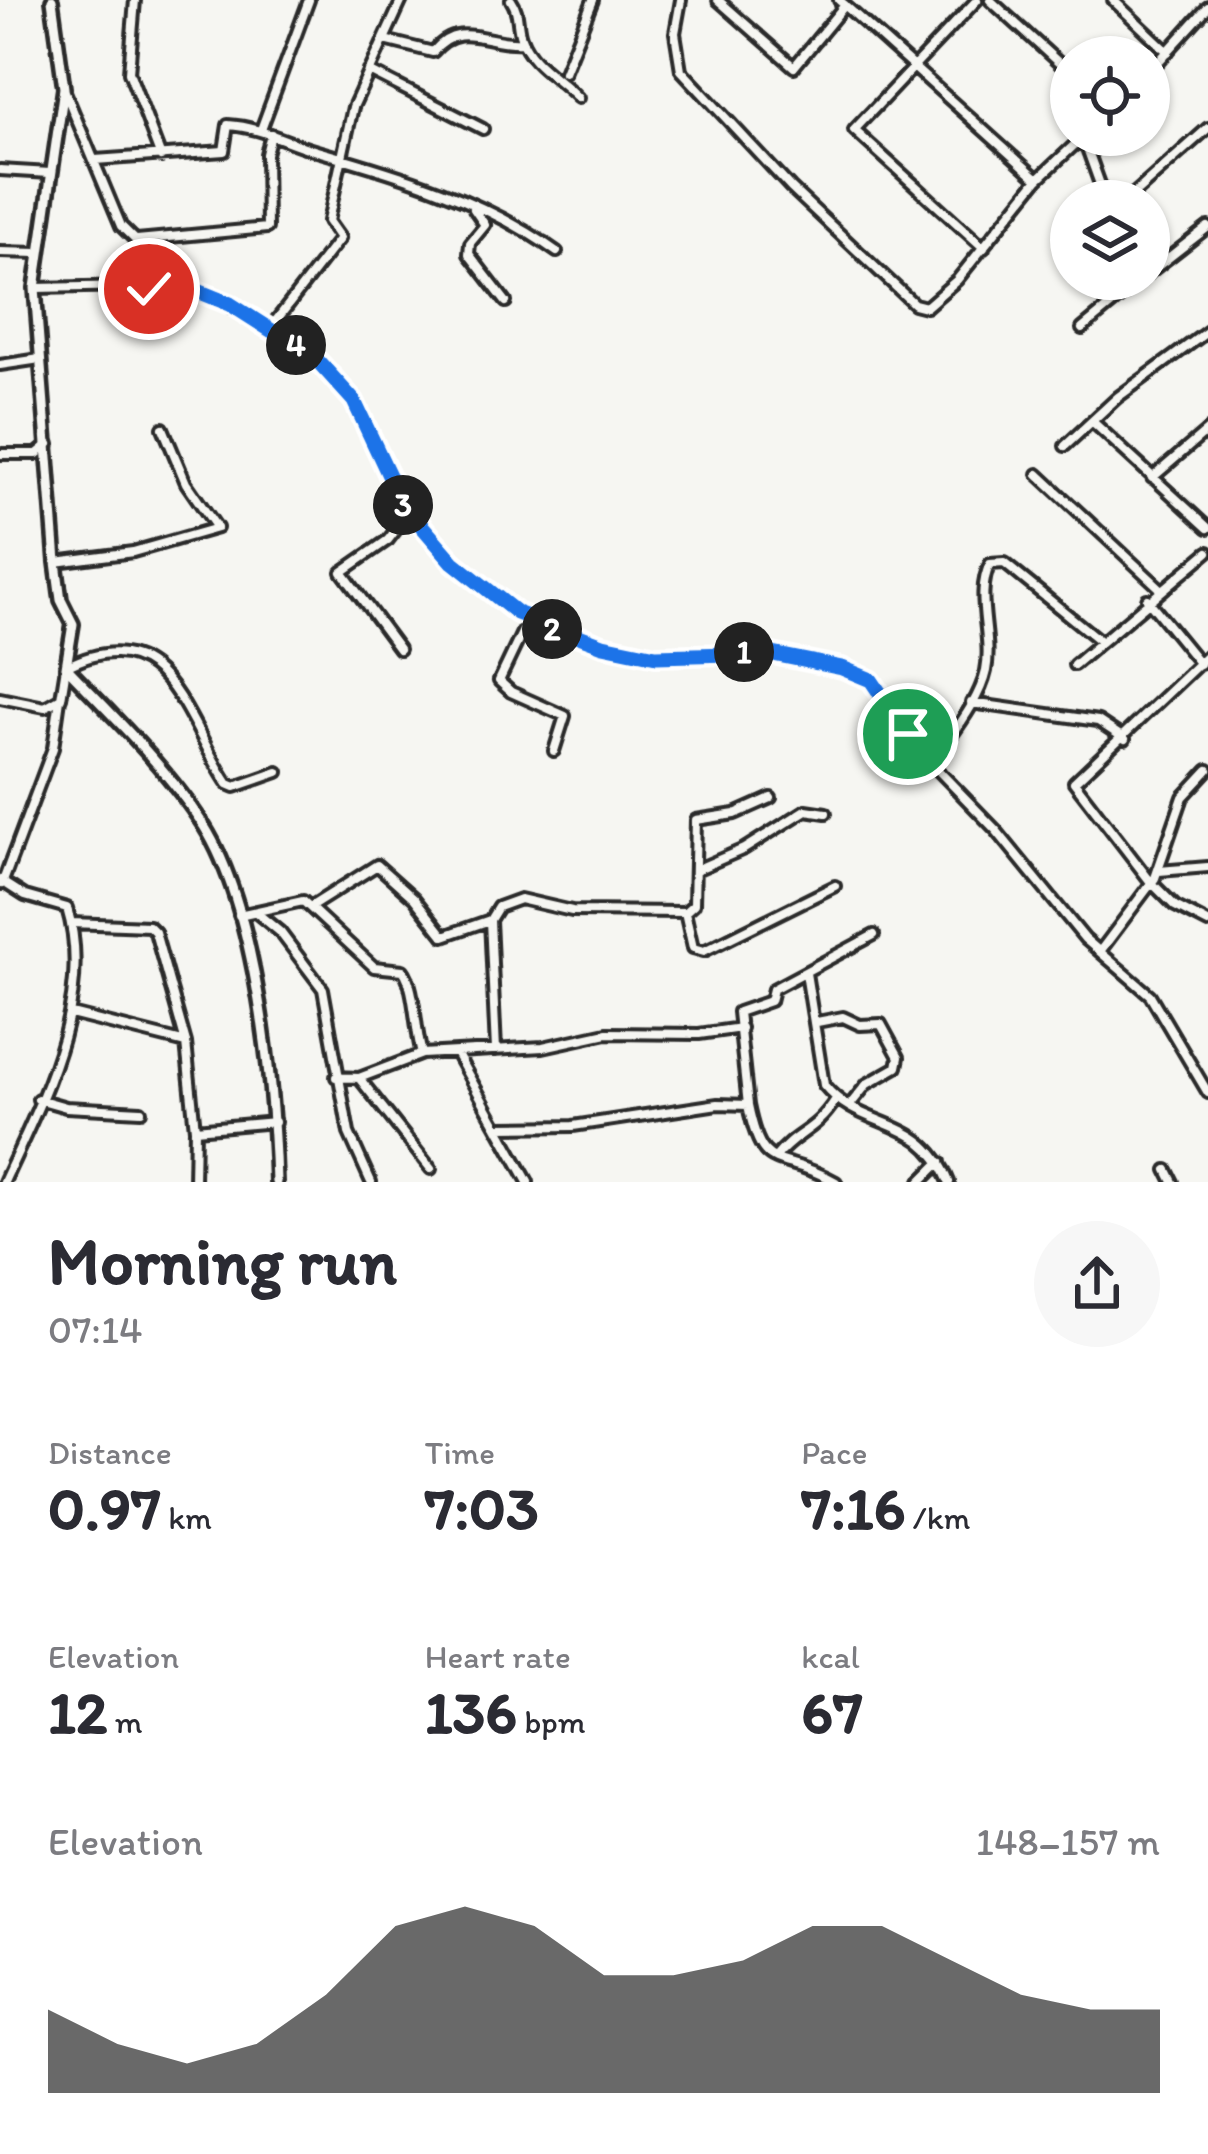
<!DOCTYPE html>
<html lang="en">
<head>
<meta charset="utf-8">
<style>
  body { margin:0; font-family:Itim,sans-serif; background:#f7f7f7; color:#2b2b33; height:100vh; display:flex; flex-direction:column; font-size:45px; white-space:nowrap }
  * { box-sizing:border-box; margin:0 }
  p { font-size:39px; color:#7c7c81 }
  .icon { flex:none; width:66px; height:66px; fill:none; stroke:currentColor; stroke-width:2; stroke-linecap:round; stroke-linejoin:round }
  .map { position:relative; height:1182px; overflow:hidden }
  .sheet { display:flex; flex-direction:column; background:#fff; flex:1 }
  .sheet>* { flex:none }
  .fabs { position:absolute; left:1050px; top:36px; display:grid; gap:24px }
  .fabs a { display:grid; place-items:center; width:120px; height:120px; border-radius:50%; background:#fff; box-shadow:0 3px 9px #0004; font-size:60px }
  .pin { position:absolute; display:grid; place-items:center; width:102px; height:102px; color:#fff; margin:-51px; border:6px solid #fff; border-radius:50%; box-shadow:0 3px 12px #0007 }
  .km { position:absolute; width:60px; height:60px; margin:-30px; border-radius:50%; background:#222; color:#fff; font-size:33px; line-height:60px; text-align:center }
  .round { display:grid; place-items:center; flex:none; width:126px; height:126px; border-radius:63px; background:#f7f7f7 }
  .overview { display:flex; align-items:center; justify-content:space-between; height:204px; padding:0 48px }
  h1 { font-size:66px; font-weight:700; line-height:90px }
  .metrics { display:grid; grid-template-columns:repeat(3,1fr); gap:18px; height:204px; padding:12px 48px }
  .metrics div { display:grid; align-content:center }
  .metrics b { font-size:60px; font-weight:700 }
  .metrics small { font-size:33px; font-weight:400 }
  .metrics p { font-size:33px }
  .chart { height:336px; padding:24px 48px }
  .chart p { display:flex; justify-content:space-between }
  .chart svg { width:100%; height:216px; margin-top:12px; fill:#2b2b2b; opacity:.7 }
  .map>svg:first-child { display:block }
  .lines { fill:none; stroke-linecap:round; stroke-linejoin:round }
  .street-casing { stroke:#2b2b2b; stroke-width:16 }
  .secondary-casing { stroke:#2b2b2b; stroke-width:18 }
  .street { stroke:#f6f6f2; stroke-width:8 }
  .secondary { stroke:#f6f6f2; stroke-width:9 }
  .route-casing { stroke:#fff; stroke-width:24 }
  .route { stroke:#1a73e8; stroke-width:15 }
</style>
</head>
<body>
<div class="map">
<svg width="1208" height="1182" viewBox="0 0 1208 1182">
  <rect width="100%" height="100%" fill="#f6f6f2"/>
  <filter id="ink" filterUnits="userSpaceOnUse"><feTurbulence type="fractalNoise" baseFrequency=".00833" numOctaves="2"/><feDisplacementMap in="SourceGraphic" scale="24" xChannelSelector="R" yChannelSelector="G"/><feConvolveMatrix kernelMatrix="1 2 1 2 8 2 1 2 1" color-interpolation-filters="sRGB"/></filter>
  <g filter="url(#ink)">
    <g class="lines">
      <defs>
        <path id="street" d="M135,0L129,72L161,157
          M511,0C520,13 516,23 521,37C531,65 557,76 578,98
          M681,0L675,33L681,70L791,188L914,304L926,307L957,280L1038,179L1085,135
          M718,0L794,67L845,5
          M839,0L1038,179
          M977,0L854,130L984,248
          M990,0L1071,74
          M1113,0L1168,52
          M385,40L433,52C460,19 487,45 521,42
          M369,71L483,129
          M564,72L593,0
          M1149,72L1208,7
          M64,89L121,226L176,280L267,325L338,380L354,401L402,503L453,562L537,625L603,645L656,656L768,653L841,668L871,681L932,764L996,830L1085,939L1150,995L1208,1093
          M262,127L309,0
          M1083,137L1106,201
          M95,160L224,151L228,125C261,127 285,142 317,151C399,174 487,201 557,252
          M0,170L50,173
          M1126,201L1208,128
          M474,209L485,225L470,243L469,254L506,302
          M137,240L267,228L266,154L271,134
          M0,252L38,253
          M1149,273L1208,227
          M1119,279L1125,292
          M35,288L183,285
          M271,327L340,238L328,221L353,107L402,0
          M1082,329L1142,279
          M0,365L40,359
          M1094,423L1208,528
          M1065,446L1118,397L1208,331
          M0,454H37L49,444
          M1038,474L1161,589
          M1152,478L1208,430
          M56,562L133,552L217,528L186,483L163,428
          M1147,599L1200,664
          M528,620L499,681L511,692L565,716L554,751
          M399,649L342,572L388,540L409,513
          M1208,655L1074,782L1150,881L1175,906L1208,923
          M1074,665L1208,552
          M0,698L45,707L61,698L66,667C167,615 185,721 228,784L235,787L278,772
          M971,703L1098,721L1125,739
          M932,764C950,736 979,703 986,671C993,637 974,595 990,564L1004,563L1100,641
          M698,869L744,849L806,810L826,813
          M1159,871L1208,867
          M0,880L25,896L67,908C95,1000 41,1101 4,1182
          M2,884L53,748L60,699
          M312,906L377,865L414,898L444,936L490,920L498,907L520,899L572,911L685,912L694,904L696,820L735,814L771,798
          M685,912L693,948L704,951L835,886
          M258,914L280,932L323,989L349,1133L371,1182
          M239,915L303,901L374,967L403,970C415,985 415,1031 422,1054
          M490,920L496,1050
          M71,923L149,926L155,932L186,1043L195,1129L275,1122
          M1101,950L1155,878L1183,797L1208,770
          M806,973L824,1085C862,1132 922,1113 949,1182
          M71,1014L186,1043
          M817,1022L843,1017L860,1025L881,1024L899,1057L897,1067L867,1084L850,1105
          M456,1053L528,1182
          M336,1077L359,1078L422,1054L543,1047L607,1033L699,1034L741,1028
          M359,1078L431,1169
          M38,1099L66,1107L141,1111
          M748,1105C763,1179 778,1149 836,1182
          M498,1127L573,1126L718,1104L748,1105L738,1012L770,1001L773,989L874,935
          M775,1158C797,1130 814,1134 836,1099
          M1167,1170L1173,1182
          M194,1182L195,1129
          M920,1182L940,1162"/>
        <path id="secondary" d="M52,0L64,88L35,288L56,562L61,600L73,624L66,667C113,716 168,769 204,826C257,911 273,1084 276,1182"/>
      </defs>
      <use href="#street" class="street-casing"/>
      <use href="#secondary" class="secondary-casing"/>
      <use href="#street" class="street"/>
      <use href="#secondary" class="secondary"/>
    </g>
  </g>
  <g class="lines" filter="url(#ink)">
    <defs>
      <path id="route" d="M149,289L183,285L230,304L316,359L354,401L402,503L453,562L517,613L603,645L656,656L768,653L842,668L871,680L908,734"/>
    </defs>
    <use href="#route" class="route-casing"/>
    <use href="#route" class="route"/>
  </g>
</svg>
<div class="fabs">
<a><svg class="icon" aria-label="locate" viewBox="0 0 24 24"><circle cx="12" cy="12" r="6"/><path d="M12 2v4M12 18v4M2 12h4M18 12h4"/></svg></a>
<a><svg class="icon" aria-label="layers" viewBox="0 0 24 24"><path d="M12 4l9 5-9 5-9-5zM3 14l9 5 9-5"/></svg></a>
</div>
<div class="pin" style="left:908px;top:734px;background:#1e9e55"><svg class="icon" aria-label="arrive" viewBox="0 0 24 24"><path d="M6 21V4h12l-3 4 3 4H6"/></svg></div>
<div class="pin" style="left:149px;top:289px;background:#d93025"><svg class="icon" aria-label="check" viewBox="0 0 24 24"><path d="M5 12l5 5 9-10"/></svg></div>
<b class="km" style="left:744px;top:652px">1</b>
<b class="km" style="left:552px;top:629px">2</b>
<b class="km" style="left:403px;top:505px">3</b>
<b class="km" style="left:296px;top:345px">4</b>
</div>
<section class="sheet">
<div class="overview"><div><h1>Morning run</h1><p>07:14</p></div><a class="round"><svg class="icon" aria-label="share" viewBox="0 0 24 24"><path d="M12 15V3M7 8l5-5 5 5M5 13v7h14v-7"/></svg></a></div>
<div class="metrics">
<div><p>Distance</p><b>0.97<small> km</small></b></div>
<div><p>Time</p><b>7:03</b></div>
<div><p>Pace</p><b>7:16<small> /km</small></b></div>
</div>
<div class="metrics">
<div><p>Elevation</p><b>12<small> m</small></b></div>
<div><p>Heart rate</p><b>136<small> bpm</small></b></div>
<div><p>kcal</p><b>67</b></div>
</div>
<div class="chart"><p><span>Elevation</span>148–157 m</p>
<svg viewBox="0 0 160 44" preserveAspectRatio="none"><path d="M0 44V27L10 34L20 38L30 34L40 24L50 10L60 6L70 10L80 20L90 20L100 17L110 10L120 10L130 17L140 24L150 27L160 27V44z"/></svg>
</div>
</section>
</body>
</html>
